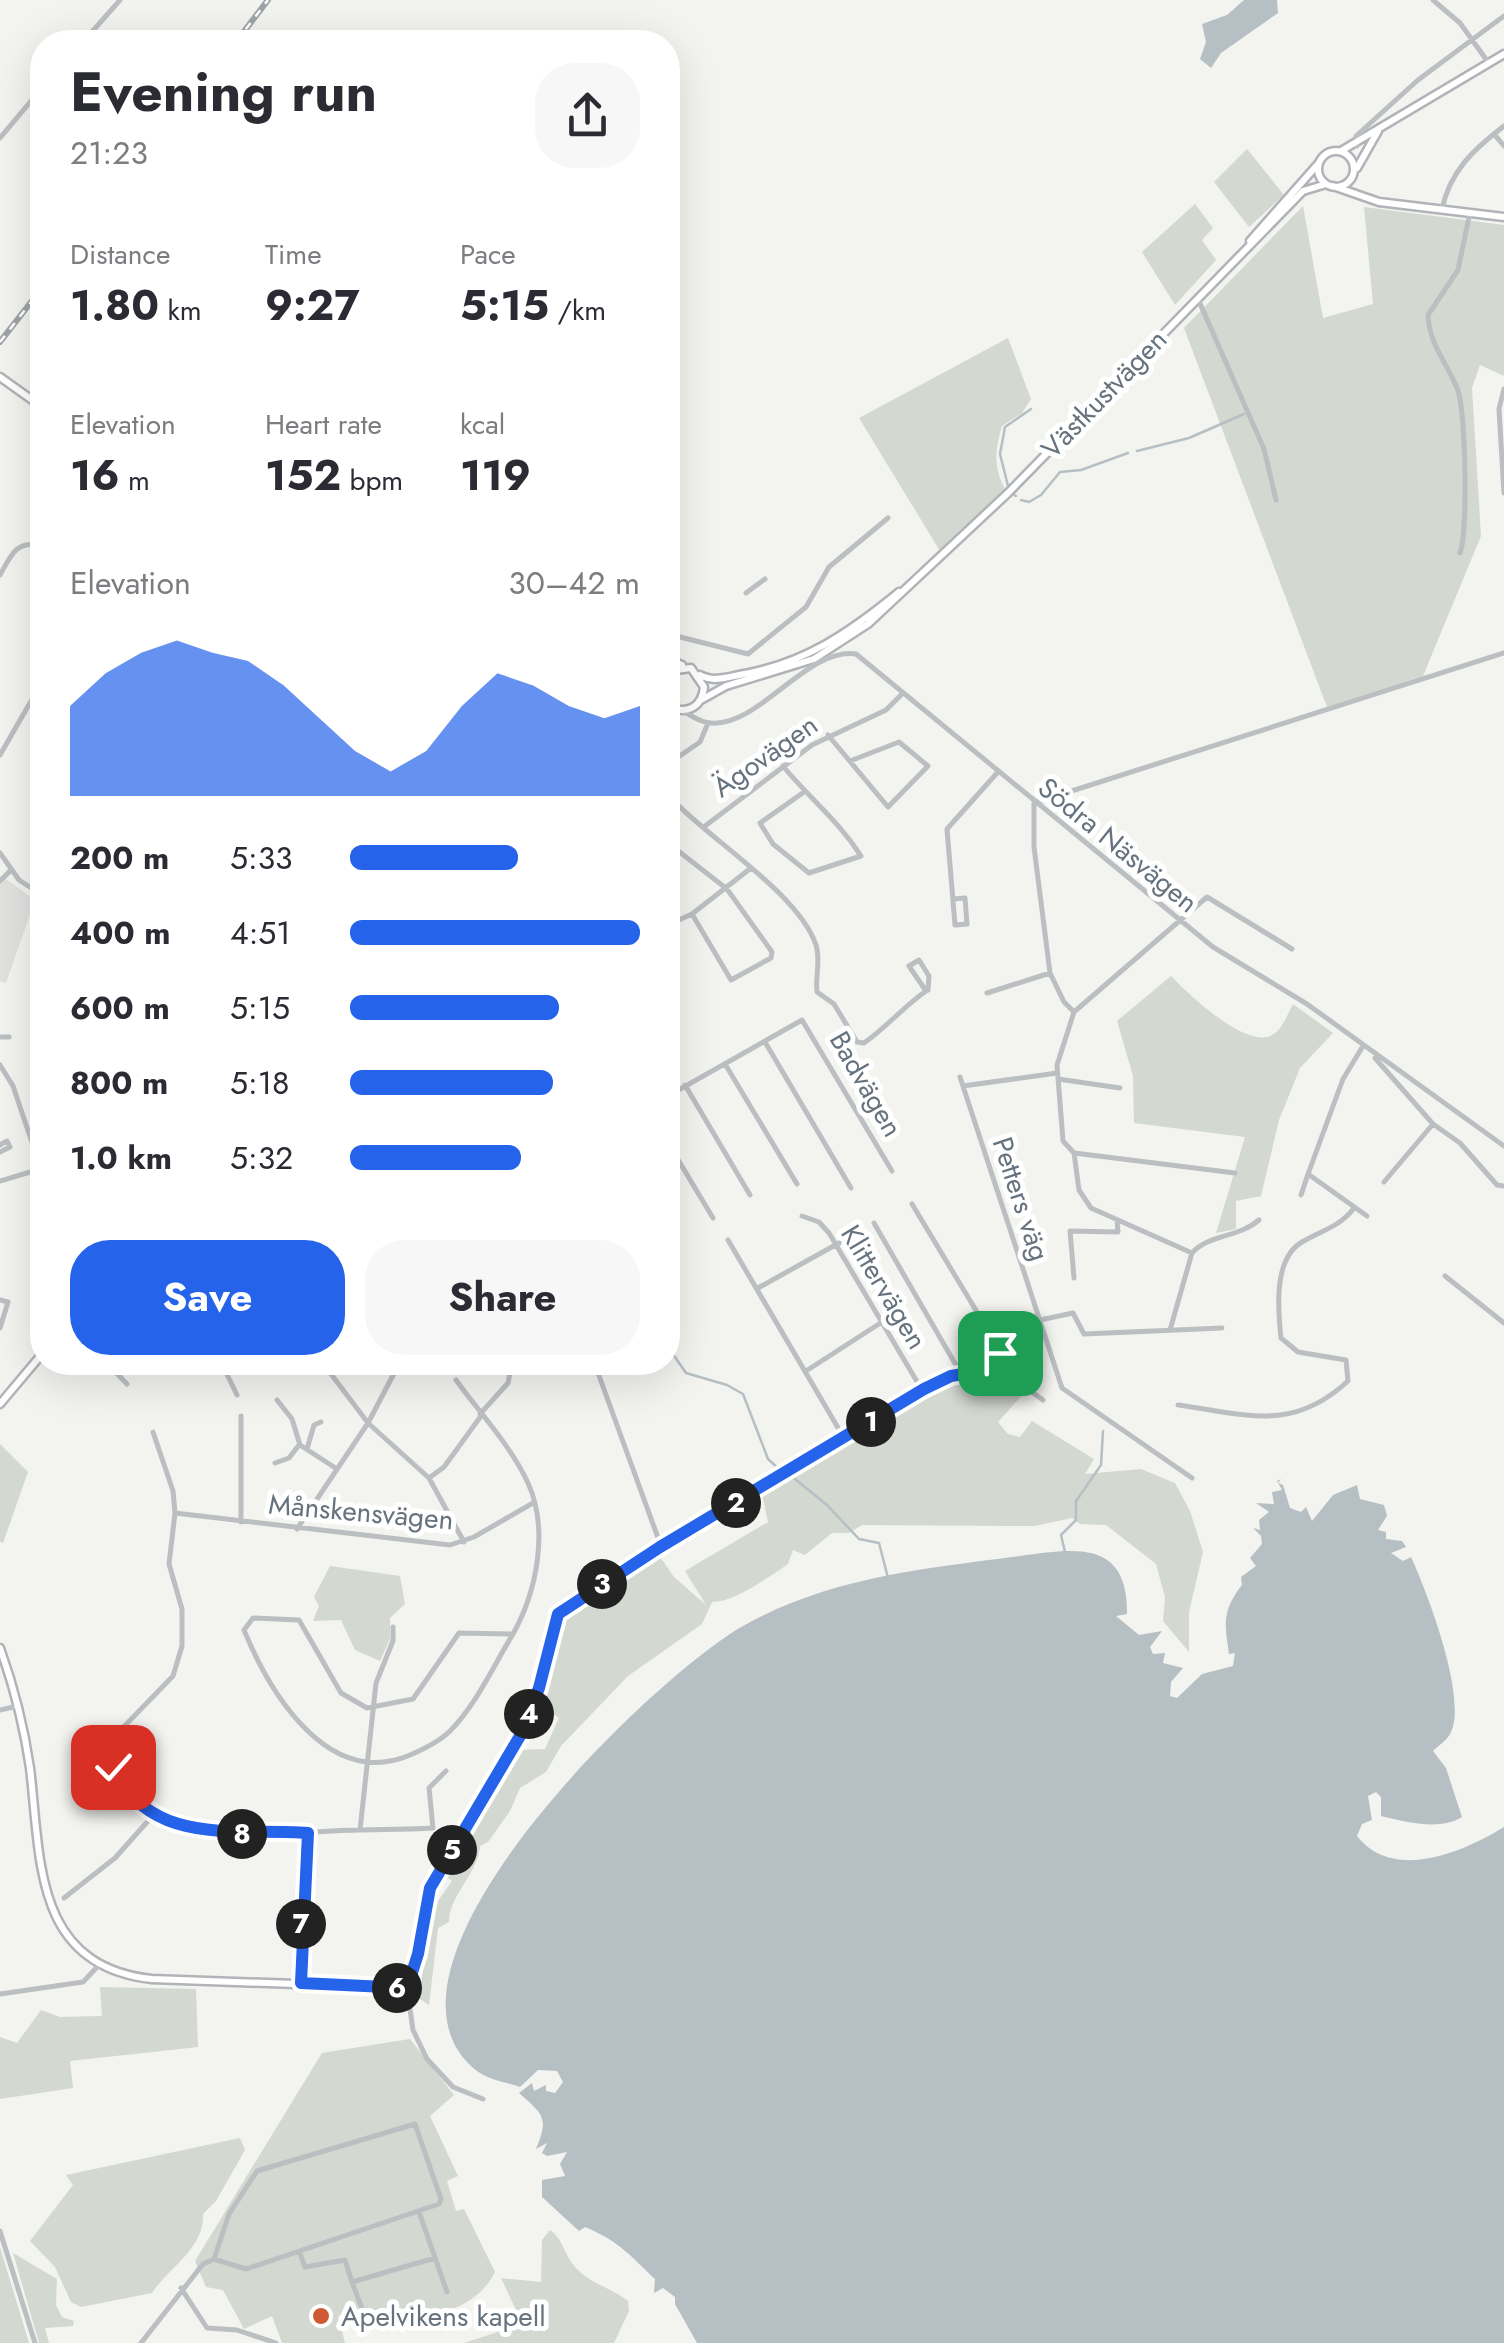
<!DOCTYPE html>
<html lang="en">
<head>
<meta charset="utf-8">
<style>
  body { margin:0; font-family:Jost,sans-serif; background:#f7f7f7; color:#2b2b33; height:100vh; display:flex; flex-direction:column; font-size:38px; white-space:nowrap }
  * { box-sizing:border-box; margin:0 }
  p { font-size:32px; color:#7c7c81 }
  .icon { flex:none; width:55px; height:55px; fill:none; stroke:currentColor; stroke-width:2; stroke-linecap:round; stroke-linejoin:round }
  .map { position:relative; flex:1; overflow:hidden }
  .side { position:absolute; left:30px; top:30px; width:650px; height:1345px; display:flex; flex-direction:column; background:#fff; border-radius:40px; box-shadow:0 10px 40px #0002 }
  .side>* { flex:none }
  .pin { position:absolute; display:grid; place-items:center; width:85px; height:85px; color:#fff; margin:-42px; border-radius:20px; box-shadow:0 5px 15px #0006 }
  .km { position:absolute; width:50px; height:50px; margin:-25px; border-radius:50%; background:#222; color:#fff; font-size:28px; line-height:50px; text-align:center }
  .round { display:grid; place-items:center; flex:none; width:105px; height:105px; border-radius:40px; background:#f7f7f7 }
  .overview { display:flex; align-items:center; justify-content:space-between; height:170px; padding:0 40px }
  h1 { font-size:55px; font-weight:700; line-height:75px }
  .stats { display:grid; grid-template-columns:repeat(3,1fr); gap:15px; height:170px; padding:10px 40px }
  .stats div { display:grid; align-content:center }
  .stats b { font-size:42px; font-weight:700 }
  .stats small { font-size:28px; font-weight:400 }
  .stats p { font-size:28px }
  .chart { height:280px; padding:20px 40px }
  .chart p { display:flex; justify-content:space-between }
  .chart svg { width:100%; height:180px; margin-top:10px; fill:#2563eb; opacity:.7 }
  .cta { display:flex; gap:20px; margin-top:auto; padding:20px 40px }
  .cta a { flex:1; height:115px; border-radius:40px; background:#2563eb; color:#fff; font-size:40px; font-weight:700; line-height:115px; text-align:center }
  .cta a+a { background:#f7f7f7; color:#2b2b33 }
  ul { padding:0 40px; list-style:none; font-size:32px }
  li { display:grid; grid-template-columns:160px 120px 1fr; align-items:center; height:75px }
  li i { height:25px; border-radius:12px; background:#2563eb }
  .map>svg:first-child { display:block }
  .built { fill:#e1e2e0 }
  .green { fill:#d3d8d0 }
  .water { fill:#b6bfc4 }
  .lines { fill:none; stroke-linecap:round; stroke-linejoin:round }
  .stream { stroke:#b6bfc4; stroke-width:2.5 }
  .secondary-casing { stroke:#b0b4b8; stroke-width:11 }
  .street { stroke:#bbbfc2; stroke-width:5 }
  .secondary { stroke:#fff; stroke-width:6 }
  .rail-casing { stroke:#9da3a7; stroke-width:6 }
  .rail { stroke:#fff; stroke-width:2.5; stroke-dasharray:8; stroke-linecap:butt }
  .route-casing { stroke:#fff; stroke-width:20 }
  .route { stroke:#2563eb; stroke-width:12 }
  .poi-dot { fill:#ce5a35; stroke:#fff; stroke-width:4 }
  .labels { text-anchor:middle; dominant-baseline:central; stroke-width:10; stroke-linejoin:round; paint-order:stroke }
  .street-label { font-size:28px; fill:#66737e; stroke:#fff }
  .poi-label { font-size:28px; fill:#66737e; stroke:#fff; text-anchor:start }
</style>
</head>
<body>
<div class="map">
<svg width="1504" height="2343" viewBox="0 0 1504 2343">
  <rect width="100%" height="100%" fill="#f3f3f0"/>
  <path class="built" d="M6,879L35,900L6,983L0,981V884Z"/>
  <path class="green" d="M1247,149L1284,195L1249,227L1214,182Z
    M1195,204L1213,228L1202,240L1216,260L1175,305L1142,252Z
    M1303,206L1323,318L1373,304L1364,207L1504,225V376L1480,365L1472,388L1481,536L1423,676L1327,707L1184,328Z
    M1008,338L1031,399L1022,413L1002,426C995,448 993,467 1005,489L940,551L859,418Z
    M1171,976C1188,994 1244,1047 1270,1036C1282,1031 1287,1015 1293,1004L1333,1033L1300,1068L1279,1120L1261,1196L1236,1201V1229L1216,1233L1245,1137L1134,1123L1133,1076L1117,1021Z
    M997,1373L1033,1383L998,1422L1008,1434L1020,1437L1032,1421L1094,1459L1085,1474L1141,1469L1175,1483L1190,1511L1203,1552L1189,1612V1652L1163,1621L1165,1597L1156,1564L1106,1525L1080,1524L1072,1518L1034,1526L862,1525L849,1533H832L805,1555L793,1550L788,1564C769,1577 735,1602 712,1602L702,1624L628,1676L561,1746L546,1772L520,1788L510,1811L488,1842L480,1846C478,1874 449,1895 449,1922L438,1928L429,2005L420,1999L429,1901L437,1902L452,1881L441,1873L517,1750L545,1749L559,1718L537,1703L563,1616L658,1554L674,1577L706,1605L685,1571L768,1522L762,1494L944,1384Z
    M0,1444L28,1472L3,1543L0,1542Z
    M330,1566L400,1576L405,1604L390,1618V1639L380,1661L355,1650L341,1620L313,1621L319,1606L314,1597Z
    M100,1987L196,1989L198,2047L70,2061L73,2088L0,2099V2037L17,2043L41,2010L60,2017L102,2016Z
    M410,2039L454,2095L430,2116L458,2176L447,2181L456,2211L464,2209L495,2272C471,2320 410,2318 362,2321L355,2313L338,2316L345,2343H282L272,2316L244,2329L223,2290L206,2287L195,2261L322,2053Z
    M240,2138L245,2150L216,2201L203,2214C205,2248 168,2268 152,2293L81,2307L71,2302L55,2267L30,2241L73,2185L66,2175Z
    M550,2230C565,2241 564,2257 578,2270C593,2285 612,2288 628,2301L629,2311L614,2343H464L507,2329L515,2308L501,2278L541,2282L542,2240Z
    M0,2247L29,2343H0Z
    M13,2253L57,2279L56,2305L62,2317L74,2321L73,2326L45,2328L49,2343H39Z"/>
  <path class="water" d="M1244,0H1277L1278,13L1221,53L1211,68L1200,59L1206,42L1202,24L1227,15Z
    M1281,1479L1278,1483L1283,1485L1290,1508L1301,1512L1306,1507L1312,1521L1333,1495L1357,1485L1360,1499L1384,1505L1387,1516L1378,1530L1386,1532V1539L1402,1541L1406,1547L1391,1553L1403,1561L1411,1557C1427,1592 1469,1700 1450,1734C1447,1740 1438,1746 1433,1751L1446,1768L1462,1817C1439,1831 1406,1822 1381,1816V1797L1376,1792L1368,1796L1372,1820L1362,1824L1357,1836C1394,1883 1465,1851 1504,1827V2343H697L675,2304V2297L663,2288L654,2293L655,2279C631,2257 621,2242 585,2227L579,2231L542,2197V2180L565,2176L560,2164L567,2152L547,2156L542,2153L547,2143L536,2149C550,2116 542,2114 519,2093L532,2083L534,2091L546,2085V2091L555,2093L563,2082L557,2071L538,2070L520,2087C503,2081 486,2080 472,2067C356,1961 656,1675 743,1626C830,1577 923,1569 1020,1556C1077,1548 1128,1540 1127,1614L1116,1616L1139,1635L1162,1631L1150,1647L1153,1654L1165,1653L1163,1663L1183,1668L1171,1682L1170,1696L1177,1698L1202,1674L1233,1666L1235,1653L1229,1654C1225,1625 1221,1612 1242,1585L1241,1577L1256,1566L1250,1558L1262,1544L1261,1536L1253,1528L1260,1530L1259,1520L1269,1512L1256,1503L1274,1504L1272,1492L1282,1490L1277,1481Z"/>
  <g class="lines">
    <path class="stream" d="M1137,451L1189,438L1244,414
      M1008,486L1000,454L1005,427L1031,409
      M1013,494L1016,496
      M1021,500L1029,502L1041,495L1060,472L1081,470L1128,453
      M668,1347L686,1373L727,1385L743,1394L768,1459L781,1471
      M790,1475L827,1505L859,1539L879,1543L888,1578
      M1065,1552L1061,1535L1076,1520V1501L1101,1465L1103,1431"/>
    <defs>
      <path id="secondary" d="M1318 169a18 18 0 1 1 36 0a18 18 0 1 1-36 0Z
        M1341,151L1504,54
        M1357,168L1378,131
        M1333,186L1379,202L1504,217
        M1250,241L1318,164
        M0,377L42,407
        M668,659L682,665
        M668,671L691,668L704,687C702,708 685,716 668,705
        M700,675C712,682 725,678 739,675C804,664 849,633 899,592
        M701,700L726,686L814,659L868,624L1008,493L1303,191L1326,184
        M0,1404L42,1354
        M0,1648C14,1687 24,1727 30,1768C41,1859 33,1966 152,1979L407,1988"/>
    </defs>
    <use href="#secondary" class="secondary-casing"/>
    <path class="street" d="M1433,0L1460,23L1488,62
      M83,42L120,0
      M1494,134L1504,146
      M0,138L42,88
      M1357,146L1356,136L1418,80L1504,16
      M1442,209C1450,171 1474,149 1504,126
      M1198,299L1264,449L1276,500
      M1504,389L1499,409L1504,493
      M1460,553C1468,533 1466,408 1457,388C1447,363 1429,344 1428,315L1458,270L1470,212
      M0,575C11,555 17,539 42,546
      M746,593L765,579
      M668,634L748,654L806,607L829,567L888,518
      M682,711C691,715 700,723 711,723C759,727 807,647 856,654L1213,947L1307,1004L1504,1146
      M828,735L888,807L928,766L899,742L850,761
      M0,755L42,682
      M668,764L700,742L708,723
      M783,766C810,799 838,820 861,856L809,873L773,844L760,823L804,792
      M668,795C704,836 798,892 816,945C821,961 815,976 817,992L834,1004L857,1042L864,1043C887,1027 903,1007 926,991L928,990L929,976L919,960L909,966L926,991
      M705,826L812,745L886,710L901,695
      M668,843L727,889L772,952L771,958L731,980L692,914
      M0,853L19,880L42,895
      M0,881L10,871
      M953,899L965,898L967,924L955,925L947,829L997,773
      M668,925L692,914L751,868
      M1050,973L1034,847V803L1504,653
      M668,980L677,998L668,1007
      M987,993L1050,973L1064,1002L1074,1012
      M0,1037H9
      M765,1042L851,1188
      M1363,1046L1343,1079L1308,1174L1367,1216
      M1375,1058L1433,1124L1384,1182
      M725,1064L797,1184
      M0,1065L13,1086L41,1169
      M960,1077L1062,1388L1192,1478
      M1058,1079L1120,1088
      M685,1085L750,1195
      M963,1086L1057,1073
      M668,1096L802,1020L892,1171
      M1433,1124L1460,1143L1497,1185L1504,1186
      M668,1143L713,1218
      M0,1145L7,1141L10,1147L0,1152
      M1074,1153L1063,1141L1057,1065L1074,1012L1207,897L1292,949
      M1074,1153L1079,1190L1091,1208L1192,1253C1209,1234 1238,1238 1259,1220
      M1074,1153L1235,1173
      M0,1181L40,1169
      M1301,1195L1308,1174
      M912,1204L995,1342L999,1368
      M802,1216L819,1222L829,1233L922,1390
      M874,1223L961,1374
      M728,1240L844,1438
      M1445,1276L1504,1323
      M1074,1278L1070,1231L1118,1232L1117,1220
      M758,1288L857,1233
      M0,1300L8,1302L0,1328
      M1040,1320L1073,1313L1084,1334L1222,1328
      M1170,1330L1192,1253
      M106,1362L127,1384
      M221,1362L237,1395
      M322,1362L368,1423L429,1478L464,1542
      M427,1362L433,1366
      M594,1362L661,1546
      M806,1371L882,1322
      M456,1380C479,1412 511,1446 528,1483C549,1529 537,1591 513,1634C494,1665 476,1705 450,1731C439,1742 424,1749 410,1755C328,1790 270,1693 244,1630L253,1618L299,1620L341,1693L367,1708L413,1699L459,1633L513,1634
      M277,1400L292,1419L300,1445L337,1469
      M1178,1405C1246,1414 1292,1433 1348,1381L1346,1360L1298,1352L1281,1338C1278,1310 1273,1259 1302,1242C1320,1231 1340,1227 1354,1208
      M480,1414L508,1383L512,1362
      M241,1416V1522
      M153,1432L173,1491L175,1513L169,1564L182,1609V1646L173,1676L109,1742C106,1760 116,1776 129,1789C184,1846 261,1835 332,1831C366,1829 399,1830 433,1828L429,1788L446,1771
      M307,1449L314,1425L321,1422
      M275,1463L289,1458L299,1445
      M429,1478L444,1467L481,1416
      M175,1513L450,1545L474,1537L533,1503
      M297,1529L368,1423L400,1362
      M0,1710L18,1706
      M360,1830L376,1683L393,1641V1627
      M64,1898L115,1858L156,1812
      M301,1983L309,1833
      M0,1994L83,1982L100,1964
      M483,2099L453,2087L427,2059L413,2030L407,1988L419,1955L430,1888L519,1736L539,1687L559,1614L661,1546L924,1389L951,1376L999,1368L1043,1400
      M419,2212L447,2292
      M0,2231L35,2343
      M299,2251L305,2267L345,2260L352,2282L435,2258
      M352,2282L364,2314
      M181,2288L207,2328L237,2330L276,2343
      M141,2343L203,2264L214,2259L246,2269L439,2204L441,2199L415,2124L257,2171L229,2214L214,2259"/>
    <use href="#secondary" class="secondary"/>
    <defs>
      <path id="rail" d="M236,42L268,0
        M0,342L42,288"/>
    </defs>
    <use href="#rail" class="rail-casing"/>
    <use href="#rail" class="rail"/>
  </g>
  <g class="lines">
    <defs>
      <path id="route" d="M113,1767C151,1849 239,1827 308,1833L301,1983L407,1988L418,1954L430,1888L520,1736L539,1688L558,1614L660,1547L924,1389L951,1376L999,1368L1000,1353"/>
    </defs>
    <use href="#route" class="route-casing"/>
    <use href="#route" class="route"/>
  </g>
  <circle class="poi-dot" cx="321" cy="2316" r="10"/>
  <g class="labels">
    <g class="street-label">
      <text transform="translate(1104 394) rotate(-46)">Västkustvägen</text>
      <text transform="translate(765 756) rotate(-35)">Ägovägen</text>
      <text transform="translate(1118 845) rotate(39)">Södra Näsvägen</text>
      <text transform="translate(866 1084) rotate(60)">Badvägen</text>
      <text transform="translate(1021 1199) rotate(72)">Petters väg</text>
      <text transform="translate(884 1287) rotate(59)">Klittervägen</text>
      <text transform="translate(361 1512) rotate(5)">Månskensvägen</text>
    </g>
    <g class="poi-label">
      <text x="341" y="2316">Apelvikens kapell</text>
    </g>
  </g>
</svg>
<div class="pin" style="left:1000px;top:1353px;background:#1e9e55"><svg class="icon" aria-label="arrive" viewBox="0 0 24 24"><path d="M6 21V4h12l-3 4 3 4H6"/></svg></div>
<div class="pin" style="left:113px;top:1767px;background:#d93025"><svg class="icon" aria-label="check" viewBox="0 0 24 24"><path d="M5 12l5 5 9-10"/></svg></div>
<b class="km" style="left:871px;top:1422px">1</b>
<b class="km" style="left:736px;top:1503px">2</b>
<b class="km" style="left:602px;top:1584px">3</b>
<b class="km" style="left:529px;top:1714px">4</b>
<b class="km" style="left:452px;top:1850px">5</b>
<b class="km" style="left:397px;top:1988px">6</b>
<b class="km" style="left:301px;top:1924px">7</b>
<b class="km" style="left:242px;top:1834px">8</b>
<section class="side">
<div class="overview"><div><h1>Evening run</h1><p>21:23</p></div><a class="round"><svg class="icon" aria-label="share" viewBox="0 0 24 24"><path d="M12 15V3M7 8l5-5 5 5M5 13v7h14v-7"/></svg></a></div>
<div class="stats">
<div><p>Distance</p><b>1.80<small> km</small></b></div>
<div><p>Time</p><b>9:27</b></div>
<div><p>Pace</p><b>5:15<small> /km</small></b></div>
</div>
<div class="stats">
<div><p>Elevation</p><b>16<small> m</small></b></div>
<div><p>Heart rate</p><b>152<small> bpm</small></b></div>
<div><p>kcal</p><b>119</b></div>
</div>
<div class="chart"><p><span>Elevation</span>30–42 m</p>
<svg viewBox="0 0 160 44" preserveAspectRatio="none"><path d="M0 44V22L10 14L20 9L30 6L40 9L50 11L60 17L70 25L80 33L90 38L100 33L110 22L120 14L130 17L140 22L150 25L160 22V44z"/></svg>
</div>
<ul>
<li><b>200 m</b>5:33<i style="width:58%"></i></li>
<li><b>400 m</b>4:51<i style="width:100%"></i></li>
<li><b>600 m</b>5:15<i style="width:72%"></i></li>
<li><b>800 m</b>5:18<i style="width:70%"></i></li>
<li><b>1.0 km</b>5:32<i style="width:59%"></i></li>
</ul>
<div class="cta"><a>Save</a><a>Share</a></div>
</section>
</div>
</body>
</html>
